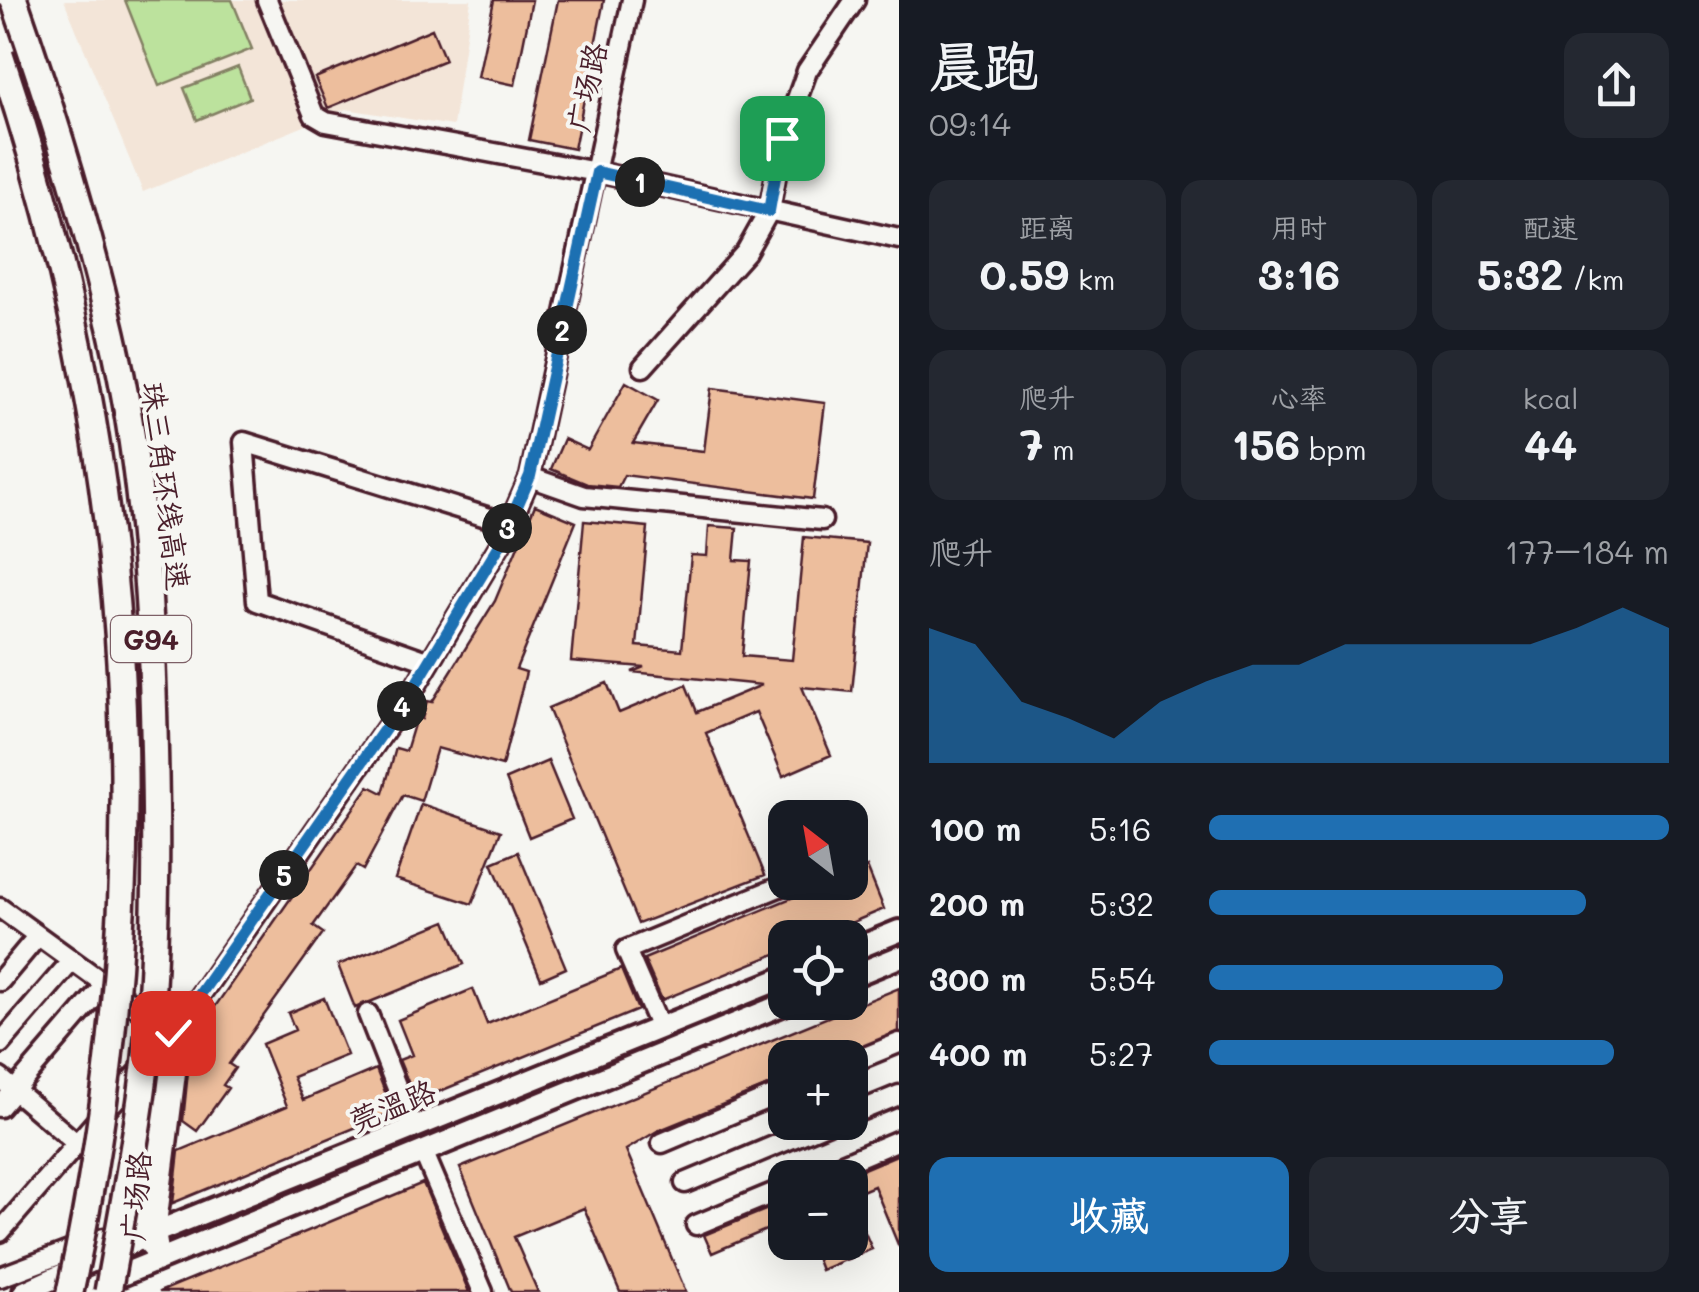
<!DOCTYPE html>
<html lang="zh">
<head>
<meta charset="utf-8">
<style>
  body { margin:0; font-family:Mali,"LXGW WenKai TC",sans-serif; background:#242831; color:#f1f3f6; height:100vh; display:flex; flex-direction:column; font-size:38px; white-space:nowrap }
  * { box-sizing:border-box; margin:0 }
  p { font-size:32px; color:#9ea1a6 }
  .icon { flex:none; width:55px; height:55px; fill:none; stroke:currentColor; stroke-width:2; stroke-linecap:round; stroke-linejoin:round }
  .map { position:relative; flex:1; overflow:hidden }
  .details { display:flex; flex-direction:column; background:#171b24; width:800px }
  .details>* { flex:none }
  .needle { width:65px; rotate:329deg }
  .buttons { position:absolute; left:768px; top:800px; display:grid; gap:20px }
  .buttons a { display:grid; place-items:center; width:100px; height:100px; border-radius:20px; background:#171b24; box-shadow:0 10px 40px #0002; font-size:50px }
  .pin { position:absolute; display:grid; place-items:center; width:85px; height:85px; color:#fff; margin:-42px; border-radius:20px; box-shadow:0 5px 15px #0006 }
  .km { position:absolute; width:50px; height:50px; margin:-25px; border-radius:50%; background:#222; color:#fff; font-size:28px; line-height:50px; text-align:center }
  .round { display:grid; place-items:center; flex:none; width:105px; height:105px; border-radius:20px; background:#242831 }
  .headline { display:flex; align-items:center; justify-content:space-between; height:170px; padding:0 30px }
  h1 { font-size:55px; font-weight:800; line-height:75px }
  .figures { display:grid; grid-template-columns:repeat(3,1fr); gap:15px; height:170px; padding:10px 30px }
  .figures div { display:grid; align-content:center; border-radius:20px; background:#242831; text-align:center }
  .figures b { font-size:42px; font-weight:800 }
  .figures small { font-size:28px; font-weight:400 }
  .figures p { font-size:28px }
  .chart { height:280px; padding:20px 30px }
  .chart p { display:flex; justify-content:space-between }
  .chart svg { width:100%; height:180px; margin-top:10px; fill:#1f6fb2; opacity:.7 }
  .button { display:flex; gap:20px; margin-top:auto; padding:20px 30px }
  .button a { flex:1; height:115px; border-radius:20px; background:#1f6fb2; color:#fff; font-size:40px; font-weight:800; line-height:115px; text-align:center }
  .button a+a { background:#242831; color:#f1f3f6 }
  ul { padding:0 30px; list-style:none; font-size:32px }
  li { display:grid; grid-template-columns:160px 120px 1fr; align-items:center; height:75px }
  li i { height:25px; border-radius:12px; background:#1f6fb2 }
  main { display:flex; flex:1; min-height:0 }
  .map>svg:first-child { display:block }
  .built { fill:#f3e5d8 }
  .green { fill:#bce29d; stroke:#838064; stroke-width:2.5 }
  .building { fill:#edbe9d; stroke:#4a1f2b; stroke-width:2.5 }
  .lines { fill:none; stroke-linecap:round; stroke-linejoin:round }
  .minor-casing { stroke:#4a1f2b; stroke-width:25 }
  .major-casing { stroke:#4a1f2b; stroke-width:28 }
  .minor { stroke:#f6f6f2; stroke-width:18 }
  .major { stroke:#f6f6f2; stroke-width:20 }
  .highway-bridge-casing { stroke:#4a1f2b; stroke-width:32; stroke-linecap:butt }
  .highway-bridge { stroke:#f6f6f2; stroke-width:25 }
  .route-casing { stroke:#fff; stroke-width:20 }
  .route { stroke:#1f6fb2; stroke-width:12 }
  .labels { text-anchor:middle; dominant-baseline:central; stroke-width:8; stroke-linejoin:round; paint-order:stroke }
  .shield { fill:#f6f6f2; stroke:#7e6067; stroke-width:2.5 }
  .shield-label { font-size:28px; font-weight:bold; fill:#4a1f2b }
  .street-label { font-size:30px; fill:#4a1f2b; stroke:#f6f6f2 }
</style>
</head>
<body>
<main>
<div class="map">
<svg width="899" height="1292" viewBox="0 0 899 1292">
  <rect width="100%" height="100%" fill="#f6f6f2"/>
  <filter id="ink" filterUnits="userSpaceOnUse"><feTurbulence type="fractalNoise" baseFrequency=".01" numOctaves="2"/><feDisplacementMap in="SourceGraphic" scale="20" xChannelSelector="R" yChannelSelector="G"/><feConvolveMatrix kernelMatrix="1 2 1 2 8 2 1 2 1" color-interpolation-filters="sRGB"/></filter>
  <g filter="url(#ink)">
    <path class="built" d="M64,0H471L453,126L346,109L143,192Z"/>
    <path class="green" d="M125,0H232L252,49L159,86Z
      M238,67L250,98L197,120L184,88Z"/>
    <path class="building" d="M494,0H532L515,85L478,77Z
      M558,0H604L574,149L529,140Z
      M432,29L445,60L328,108L315,78Z
      M626,382L658,400L633,443L704,451L712,388L825,403L813,499L624,475L618,487L587,484L551,469L564,439L588,450Z
      M535,505L576,522L516,669L526,672L502,766L437,748L421,801L403,795L363,870L356,866L313,926L323,933L229,1064L235,1068L223,1085L228,1088L197,1131L183,1121L191,1041L369,786L383,793L396,748L406,751L416,718L422,719L427,701L432,702L495,601Z
      M584,521L648,527L637,646L682,650L691,555L707,556L709,526L737,528L734,560L751,561L742,656L792,660L804,537L867,543L852,692L802,687L831,755L783,776L756,712L706,733L765,875L638,924L548,708L607,683L619,713L686,685L697,712L762,685L632,672L644,667L571,661Z
      M548,761L572,819L529,837L506,779Z
      M421,804L501,831L472,904L395,879Z
      M518,852L566,968L541,979L492,863Z
      M867,867L884,909L815,938H785V950L662,1000L644,959L830,882H850V874Z
      M446,921L464,964L355,1008L338,965Z
      M621,969L638,1010L416,1101L399,1060L412,1055L398,1020L473,989L487,1024Z
      M899,988V1031L839,1058H785V1079L657,1131L626,1150L686,1292H620L584,1208L514,1237L538,1292H511L460,1168Z
      M324,998L347,1055L293,1077L303,1100L376,1069L393,1112L173,1203L179,1151L287,1106L262,1044L295,1030L288,1013Z
      M899,1154V1247L874,1186L850,1196V1178H842Z
      M423,1183L469,1292H159L315,1228Z
      M850,1197L872,1249L821,1270L810,1242H850Z
      M785,1202V1255L773,1227L712,1253L704,1235Z"/>
    <g class="lines">
      <defs>
        <path id="minor" d="M267,0L314,115L326,122L597,172L899,239
          M643,367L746,252L769,211L783,138L807,71L855,0
          M530,477L584,496L822,520
          M430,662L257,601L244,442L509,524
          M0,908L156,1021
          M0,981L36,938
          M368,1014L413,1129
          M660,1028L626,950L791,882
          M173,1033L179,1049L156,1232L160,1257L143,1238Z
          M0,1044L70,963
          M850,1063L899,1043
          M0,1078L76,1143
          M0,1107L103,987
          M850,1115L899,1095
          M662,1143L785,1091
          M423,1151L483,1292
          M809,1178L899,1140
          M685,1183L831,1122
          M696,1225L785,1188
          M0,1232L173,1033L210,981L415,687L501,543L530,477L632,0
          M0,1277L104,1238H128"/>
        <path id="major" d="M850,951L899,931
          M850,977L899,957
          M24,1292L156,1232L785,977
          M80,1292L789,1002"/>
      </defs>
      <use href="#minor" class="minor-casing"/>
      <use href="#major" class="major-casing"/>
      <use href="#minor" class="minor"/>
      <use href="#major" class="major"/>
      <defs>
        <path id="highway-bridge" d="M14,0C52,109 86,220 112,333C139,450 149,572 153,692C156,795 158,898 151,1001C145,1099 125,1196 108,1292
          M0,55C137,461 161,873 70,1292"/>
      </defs>
      <use href="#highway-bridge" class="highway-bridge-casing"/>
      <use href="#highway-bridge" class="highway-bridge"/>
    </g>
  </g>
  <g class="lines" filter="url(#ink)">
    <defs>
      <path id="route" d="M173,1033L415,686L501,543L530,476L597,172L769,211L782,138"/>
    </defs>
    <use href="#route" class="route-casing"/>
    <use href="#route" class="route"/>
  </g>
  <g class="labels">
    <rect class="shield" x="111" y="616" width="80" height="46" rx="8"/>
    <g class="shield-label">
      <text x="151" y="639">G94</text>
    </g>
    <g class="street-label">
      <text transform="translate(586 87) rotate(-78)">广场路</text>
      <text transform="translate(167 486) rotate(83)">珠三角环线高速</text>
      <text transform="translate(392 1105) rotate(-22)">莞温路</text>
      <text transform="translate(135 1196) rotate(-86)">广场路</text>
    </g>
  </g>
</svg>
<div class="buttons">
<a><svg class="needle" viewBox="-14 -14 28 28"><path d="M0-13l5 13h-10z" fill="#e53935"/><path d="M0 13l5-13h-10z" fill="#9ea1a6"/></svg></a>
<a><svg class="icon" aria-label="locate" viewBox="0 0 24 24"><circle cx="12" cy="12" r="6"/><path d="M12 2v4M12 18v4M2 12h4M18 12h4"/></svg></a>
<a>+</a>
<a>−</a>
</div>
<div class="pin" style="left:782px;top:138px;background:#1e9e55"><svg class="icon" aria-label="arrive" viewBox="0 0 24 24"><path d="M6 21V4h12l-3 4 3 4H6"/></svg></div>
<div class="pin" style="left:173px;top:1033px;background:#d93025"><svg class="icon" aria-label="check" viewBox="0 0 24 24"><path d="M5 12l5 5 9-10"/></svg></div>
<b class="km" style="left:640px;top:182px">1</b>
<b class="km" style="left:562px;top:330px">2</b>
<b class="km" style="left:507px;top:528px">3</b>
<b class="km" style="left:402px;top:706px">4</b>
<b class="km" style="left:284px;top:875px">5</b>
</div>
<section class="details">
<div class="headline"><div><h1>晨跑</h1><p>09:14</p></div><a class="round"><svg class="icon" aria-label="share" viewBox="0 0 24 24"><path d="M12 15V3M7 8l5-5 5 5M5 13v7h14v-7"/></svg></a></div>
<div class="figures">
<div><p>距离</p><b>0.59<small> km</small></b></div>
<div><p>用时</p><b>3:16</b></div>
<div><p>配速</p><b>5:32<small> /km</small></b></div>
</div>
<div class="figures">
<div><p>爬升</p><b>7<small> m</small></b></div>
<div><p>心率</p><b>156<small> bpm</small></b></div>
<div><p>kcal</p><b>44</b></div>
</div>
<div class="chart"><p><span>爬升</span>177–184 m</p>
<svg viewBox="0 0 160 44" preserveAspectRatio="none"><path d="M0 44V11L10 15L20 29L30 33L40 38L50 29L60 24L70 20L80 20L90 15L100 15L110 15L120 15L130 15L140 11L150 6L160 11V44z"/></svg>
</div>
<ul>
<li><b>100 m</b>5:16<i style="width:100%"></i></li>
<li><b>200 m</b>5:32<i style="width:82%"></i></li>
<li><b>300 m</b>5:54<i style="width:64%"></i></li>
<li><b>400 m</b>5:27<i style="width:88%"></i></li>
</ul>
<div class="button"><a>收藏</a><a>分享</a></div>
</section>
</main>
</body>
</html>
